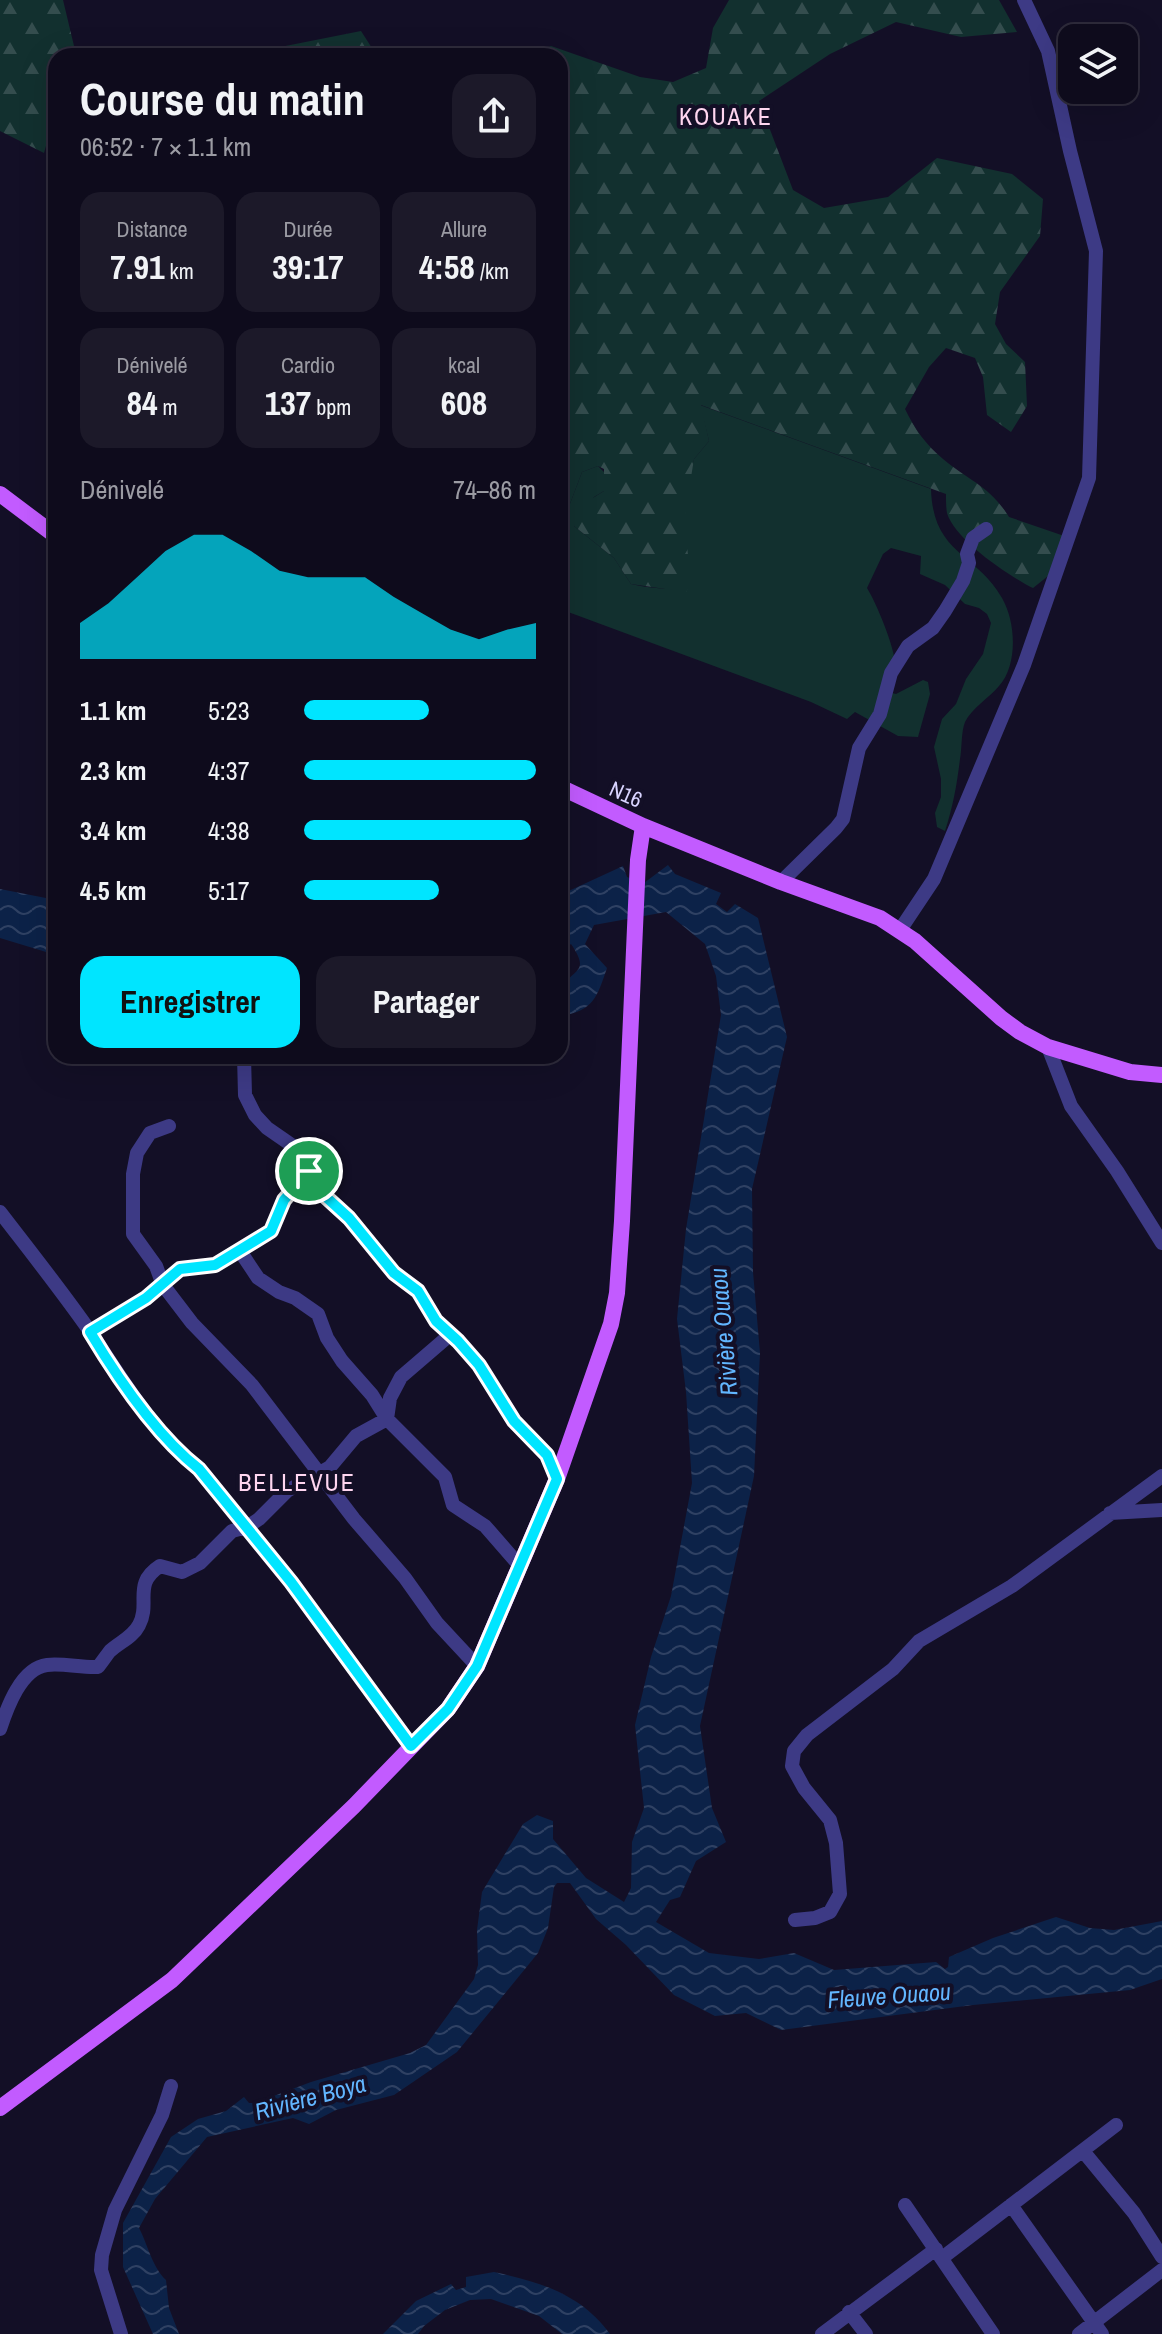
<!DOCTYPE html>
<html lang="fr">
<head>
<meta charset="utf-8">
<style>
  body { margin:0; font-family:"Archivo Narrow",sans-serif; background:#1c1929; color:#f1f3f6; height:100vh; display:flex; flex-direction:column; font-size:30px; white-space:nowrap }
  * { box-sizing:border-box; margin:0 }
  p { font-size:26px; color:#9b9ba3 }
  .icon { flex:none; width:44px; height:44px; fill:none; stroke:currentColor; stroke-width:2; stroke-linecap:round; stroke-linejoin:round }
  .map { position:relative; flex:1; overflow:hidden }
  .drawer { position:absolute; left:48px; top:48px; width:520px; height:1016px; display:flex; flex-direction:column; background:#0e0b1c; border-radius:24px; box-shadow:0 8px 32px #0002,0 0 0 2px #2e2b3b }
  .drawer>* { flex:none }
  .buttons { position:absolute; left:1058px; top:24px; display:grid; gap:16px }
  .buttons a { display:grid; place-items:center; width:80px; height:80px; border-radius:16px; background:#0e0b1c; box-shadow:0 8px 32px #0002,0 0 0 2px #2e2b3b; font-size:40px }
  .pin { position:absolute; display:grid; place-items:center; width:68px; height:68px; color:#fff; margin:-34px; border:4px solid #fff; border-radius:50%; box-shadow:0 2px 8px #0007 }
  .round { display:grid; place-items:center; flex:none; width:84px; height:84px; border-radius:24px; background:#1c1929 }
  .head { display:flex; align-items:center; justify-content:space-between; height:136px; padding:0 32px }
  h1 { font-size:44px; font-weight:800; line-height:60px }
  .metrics { display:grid; grid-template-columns:repeat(3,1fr); gap:12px; height:136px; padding:8px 32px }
  .metrics div { display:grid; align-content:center; border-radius:20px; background:#1c1929; text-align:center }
  .metrics b { font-size:34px; font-weight:800 }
  .metrics small { font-size:22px; font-weight:400 }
  .metrics p { font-size:22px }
  .chart { height:224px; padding:16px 32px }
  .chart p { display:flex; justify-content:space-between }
  .chart svg { width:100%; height:144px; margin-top:8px; fill:#00e5ff; opacity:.7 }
  .button { display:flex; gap:16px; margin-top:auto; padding:16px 32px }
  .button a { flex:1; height:92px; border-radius:24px; background:#00e5ff; color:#111; font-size:32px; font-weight:800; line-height:92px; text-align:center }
  .button a+a { background:#1c1929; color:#f1f3f6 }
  ul { padding:0 32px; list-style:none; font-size:26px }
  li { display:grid; grid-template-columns:128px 96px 1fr; align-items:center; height:60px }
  li i { height:20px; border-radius:10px; background:#00e5ff }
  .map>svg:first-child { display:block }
  .green { fill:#12302f }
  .forest { fill:url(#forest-firs) }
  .water { fill:url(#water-waves) }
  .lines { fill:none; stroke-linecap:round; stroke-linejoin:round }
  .minor { stroke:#3d3a85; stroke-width:14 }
  .major { stroke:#c25bff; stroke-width:16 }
  .route-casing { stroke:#fff; stroke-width:16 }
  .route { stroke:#00e5ff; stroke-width:10 }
  .labels { text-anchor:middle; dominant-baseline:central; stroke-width:8; stroke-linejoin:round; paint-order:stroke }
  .street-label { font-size:22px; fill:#d9d4ff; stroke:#130f26 }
  .neighbourhood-label { font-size:24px; letter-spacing:2px; fill:#ffd6f0; stroke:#130f26 }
  .water-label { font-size:24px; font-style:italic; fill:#62b6ff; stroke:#130f26 }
</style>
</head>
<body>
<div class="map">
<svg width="1162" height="2334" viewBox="0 0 1162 2334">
  <defs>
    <pattern id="forest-firs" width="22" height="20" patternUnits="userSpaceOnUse" patternTransform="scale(2)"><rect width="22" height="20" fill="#12302f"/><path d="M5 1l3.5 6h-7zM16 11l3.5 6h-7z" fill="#344d4e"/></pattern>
    <pattern id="water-waves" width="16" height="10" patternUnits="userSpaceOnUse" patternTransform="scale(2)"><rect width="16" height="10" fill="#0c2248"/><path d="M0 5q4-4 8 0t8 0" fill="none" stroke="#2f4163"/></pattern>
  </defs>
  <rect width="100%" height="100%" fill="#130f26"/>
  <path class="green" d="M700,405L931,489C933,555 976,552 1002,598C1016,622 1018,665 999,686C990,697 971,709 965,722C961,732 962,748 960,759C957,784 953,807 945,831L937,827L935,813L941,797V779L934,747L942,719L956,704L966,679L983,654L991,623L987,614L979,608L965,604L945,585L920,574L921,556L891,548L883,554L867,588C876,602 897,652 895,667C894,675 891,684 888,692L896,694L923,680L928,682L930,694L918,737L898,736L855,712L847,719L811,702L560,609V530L582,472L598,466L610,478L604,491L594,497L574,526L614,558L631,584C650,589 668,588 686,591L679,522L694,459L709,441Z"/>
  <path class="forest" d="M0,0H63L74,46L72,56H56V110L44,153L0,131Z
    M729,0H999L1017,32L961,37L896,22L830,54L759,101L793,190L824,208L888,197L937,158L1012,174L1043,199L1040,236L1000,292L995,324L1006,344L1025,362L1027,406L1011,432L987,415L983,377L975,358L946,348L929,367L905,409C914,428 926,445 943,459C968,480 991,487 1009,517L1070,538L1048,576L1033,588C1009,576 955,540 947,513C946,507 946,500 946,494L701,405L709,441L694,459L684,520L691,581L686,592L631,584L614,558L574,526L577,508L604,491V469L598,466L582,472L560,530V56H527L551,46L640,77L673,82L706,68L713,28Z
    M361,31L377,56H235Z"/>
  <path class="water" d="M668,865L675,874L721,893L716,904L727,912L735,904L758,918L787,1037L752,1189L753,1272L760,1353L754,1476L700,1726L712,1808L726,1842L696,1861L680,1897L670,1900L656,1922L709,1953L759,1959L794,1953L834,1970L936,1962L945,1969L948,1967L949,1957L993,1938L1056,1917L1090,1928L1114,1930L1162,1921V1979L1130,1990L973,2005L781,2030L746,2013L715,2016L674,1995L626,1945L596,1919L570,1883H557L554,1887L548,1928L538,1953L457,2052L394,2095L336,2110L309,2124L293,2118L207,2137L155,2199L139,2228C148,2245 152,2267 166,2280L169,2308L179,2334H153L123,2267V2223L171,2137L198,2119L226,2111L244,2097L249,2103H255L311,2082L410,2053L426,2045L474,1979L478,1965L477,1930L482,1892L523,1824L537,1815L553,1821V1839L586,1878L624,1902L631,1888L632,1842L644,1808L635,1725L651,1657L671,1596L692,1483L686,1392L677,1319L686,1229L721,1015L716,976L705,944L666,912L594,925L585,944L607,968C597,997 594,1011 560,1016C560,1009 558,996 561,989C573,968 591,973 571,944L560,952V895L623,866L627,877L644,883Z
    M0,889L56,900V955L0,938Z
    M494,2272C540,2282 581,2294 610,2334H562L539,2316L491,2299L470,2300L445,2310L424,2326L418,2334H383L416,2301L451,2284L456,2290L466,2287V2277Z"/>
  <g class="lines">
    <path class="minor" d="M781,882L836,828L843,819L859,748L880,714L891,673L908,646L933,628L945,611L963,581L969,563L967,554L973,538L986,529
      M900,930L934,879L1024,665L1089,478L1096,251L1070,151L1048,51L1024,0
      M1048,1047L1071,1106L1117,1171L1162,1243
      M244,1056L245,1095L255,1115L267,1128L293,1146L304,1167L326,1197L349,1218L394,1273L418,1291L436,1321L458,1341L479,1365L514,1421L547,1455L557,1479
      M169,1126L150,1133L137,1153L133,1174V1234L156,1266L163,1285L192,1323L252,1385L354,1519L405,1578L437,1623L477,1666
      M0,1212C30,1251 61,1290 89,1330C122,1378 153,1433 199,1469L291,1582L411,1746
      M240,1251L258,1278L279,1292L295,1298L318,1314L327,1338L342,1361L372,1395L387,1419L445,1477L453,1505L485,1526L520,1566
      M90,1332L146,1298L180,1269L215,1265L271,1231L284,1200L309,1171
      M1110,1513L1162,1510
      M0,1729C7,1708 21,1668 47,1665C63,1663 82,1668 98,1667C102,1662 106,1656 110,1651C120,1642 133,1637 139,1625C151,1603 132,1584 160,1566L182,1572L200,1563L232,1531L247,1527L259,1519L287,1491L330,1467L356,1436L387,1419L390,1398L401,1377L451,1334
      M795,1920L815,1918L830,1912L840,1894L836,1843L830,1820L804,1788L792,1766L794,1751L807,1735L893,1669L919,1641L1012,1586L1162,1476
      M1083,2151L1134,2213L1162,2257
      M905,2205L993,2334
      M1011,2205L1102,2334
      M942,2258L1116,2125
      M849,2312L866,2334
      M121,2334L101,2270L102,2255L115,2210L162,2115L171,2086
      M822,2334L936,2249
      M1079,2334L1162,2270"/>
    <path class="major" d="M0,494L56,536
      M643,826L781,882L880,918L915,941L1001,1018L1020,1032L1048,1047L1130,1072L1162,1075
      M0,2108L172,1980L354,1806L448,1709L477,1666L557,1479L611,1324L617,1293L622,1221L638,860L643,826L560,787"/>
  </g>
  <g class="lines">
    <defs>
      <path id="route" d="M309,1171L326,1197L349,1218L394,1273L418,1291L436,1321L458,1341L479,1365L514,1421L547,1455L557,1479L477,1666L448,1709L411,1746L291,1582L199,1469C158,1437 117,1377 90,1332L146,1298L180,1269L215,1265L271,1231L284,1200Z"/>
    </defs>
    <use href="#route" class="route-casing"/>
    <use href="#route" class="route"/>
  </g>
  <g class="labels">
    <g class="street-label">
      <text transform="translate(626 794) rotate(24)">N16</text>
    </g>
    <g class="neighbourhood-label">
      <text x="726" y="116">KOUAKE</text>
      <text x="297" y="1482">BELLEVUE</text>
    </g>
    <g class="water-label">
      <text transform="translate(723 1332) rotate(-95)">Rivière Ouaou</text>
      <text transform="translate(889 1995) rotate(-4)">Fleuve Ouaou</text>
      <text transform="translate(310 2097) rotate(-15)">Rivière Boya</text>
    </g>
  </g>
</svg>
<div class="buttons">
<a><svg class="icon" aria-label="layers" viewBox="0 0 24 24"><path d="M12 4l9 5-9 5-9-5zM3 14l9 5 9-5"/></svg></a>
</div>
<div class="pin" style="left:309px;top:1171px;background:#1e9e55"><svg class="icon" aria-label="arrive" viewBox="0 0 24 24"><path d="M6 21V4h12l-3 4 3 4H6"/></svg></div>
<section class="drawer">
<div class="head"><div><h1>Course du matin</h1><p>06:52 · 7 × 1.1 km</p></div><a class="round"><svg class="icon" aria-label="share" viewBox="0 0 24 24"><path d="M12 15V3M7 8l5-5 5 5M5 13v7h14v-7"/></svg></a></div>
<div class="metrics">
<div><p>Distance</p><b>7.91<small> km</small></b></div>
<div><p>Durée</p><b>39:17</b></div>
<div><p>Allure</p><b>4:58<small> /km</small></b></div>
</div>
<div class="metrics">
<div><p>Dénivelé</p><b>84<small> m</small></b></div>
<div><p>Cardio</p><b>137<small> bpm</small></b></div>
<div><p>kcal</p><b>608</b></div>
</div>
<div class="chart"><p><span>Dénivelé</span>74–86 m</p>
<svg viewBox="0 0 160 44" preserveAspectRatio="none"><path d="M0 44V33L10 27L20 19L30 11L40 6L50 6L60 11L70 17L80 19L90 19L100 19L110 25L120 30L130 35L140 38L150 35L160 33V44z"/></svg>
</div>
<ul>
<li><b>1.1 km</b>5:23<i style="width:54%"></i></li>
<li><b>2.3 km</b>4:37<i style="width:100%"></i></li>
<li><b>3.4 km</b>4:38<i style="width:98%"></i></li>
<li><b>4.5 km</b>5:17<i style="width:58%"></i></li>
</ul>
<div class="button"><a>Enregistrer</a><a>Partager</a></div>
</section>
</div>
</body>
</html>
